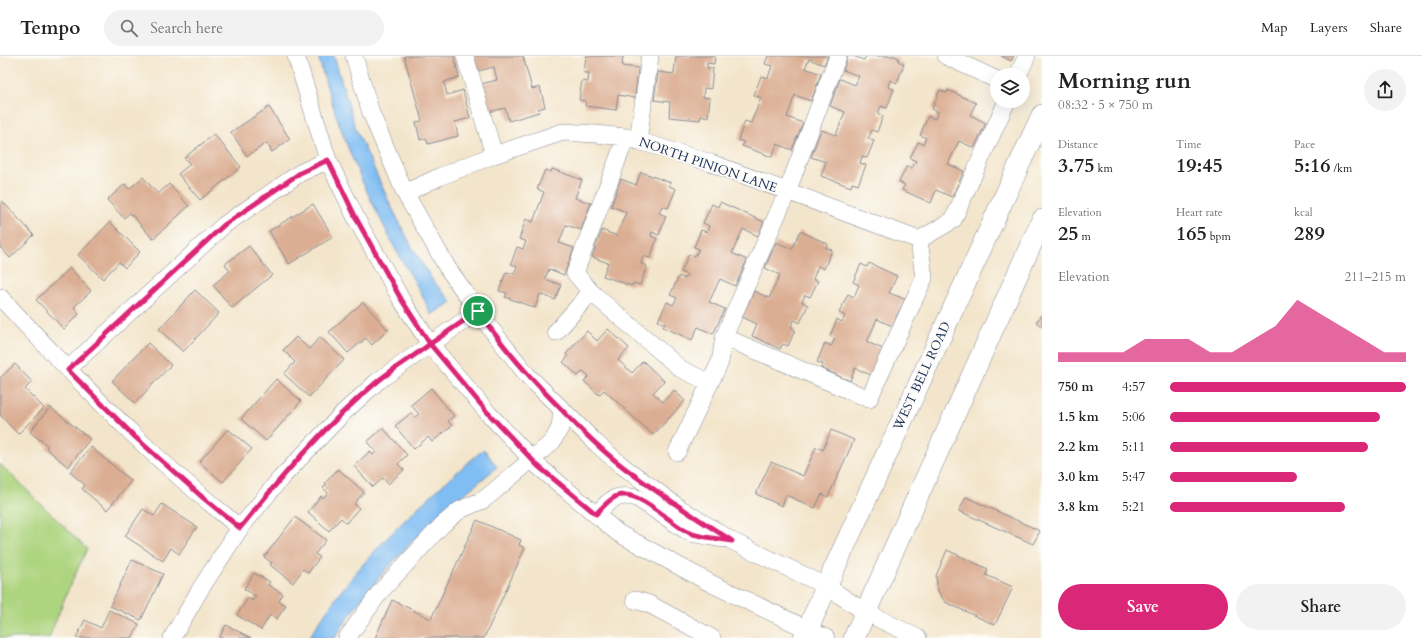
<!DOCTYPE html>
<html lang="en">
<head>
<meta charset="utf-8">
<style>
  body { margin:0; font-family:Cardo,serif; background:#f2f2f2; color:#222; height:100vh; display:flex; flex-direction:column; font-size:15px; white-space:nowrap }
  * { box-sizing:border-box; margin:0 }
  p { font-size:13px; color:#767676 }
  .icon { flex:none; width:22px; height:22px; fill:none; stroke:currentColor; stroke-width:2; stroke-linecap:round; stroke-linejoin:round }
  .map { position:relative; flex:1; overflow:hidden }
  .side { display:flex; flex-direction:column; background:#fff; width:380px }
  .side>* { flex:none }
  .fabs { position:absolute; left:990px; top:12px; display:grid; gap:8px }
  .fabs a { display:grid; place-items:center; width:40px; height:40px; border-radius:50%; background:#fff; box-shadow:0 4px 16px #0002; font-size:20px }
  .pin { position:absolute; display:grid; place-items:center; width:34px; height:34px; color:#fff; margin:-17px; border:2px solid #fff; border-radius:50%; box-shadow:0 1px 4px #0007 }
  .round { display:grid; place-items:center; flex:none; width:42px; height:42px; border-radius:21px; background:#f2f2f2 }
  .headline { display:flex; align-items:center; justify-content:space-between; height:68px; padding:0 16px }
  h1 { font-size:22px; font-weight:600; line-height:30px }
  .figures { display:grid; grid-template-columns:repeat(3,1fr); gap:6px; height:68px; padding:4px 16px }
  .figures div { display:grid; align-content:center }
  .figures b { font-size:20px; font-weight:600 }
  .figures small { font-size:11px; font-weight:400 }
  .figures p { font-size:11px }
  .chart { height:112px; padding:8px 16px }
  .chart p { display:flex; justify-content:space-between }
  .chart svg { width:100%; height:72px; margin-top:4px; fill:#db2777; opacity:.7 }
  .primary-button { display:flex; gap:8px; margin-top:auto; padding:8px 16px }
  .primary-button a { flex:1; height:46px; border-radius:24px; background:#db2777; color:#fff; font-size:16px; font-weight:600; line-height:46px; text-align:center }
  .primary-button a+a { background:#f2f2f2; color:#222 }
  ul { padding:0 16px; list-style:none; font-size:13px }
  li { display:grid; grid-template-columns:64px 48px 1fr; align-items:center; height:30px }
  li i { height:10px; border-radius:5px; background:#db2777 }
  header { display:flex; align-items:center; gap:24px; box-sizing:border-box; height:56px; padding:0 20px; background:#fff; border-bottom:1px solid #e0e0e0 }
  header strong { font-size:19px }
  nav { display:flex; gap:22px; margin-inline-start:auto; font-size:14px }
  .search { width:280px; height:36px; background:#f2f2f2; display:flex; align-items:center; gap:10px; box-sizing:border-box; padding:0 14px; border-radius:22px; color:#767676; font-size:15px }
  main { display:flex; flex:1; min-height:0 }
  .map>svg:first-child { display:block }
  .green { fill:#add47f; stroke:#64826e }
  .water { fill:#80bdf3; stroke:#4e76a8 }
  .building { fill:#dbae93 }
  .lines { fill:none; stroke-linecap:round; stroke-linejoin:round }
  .minor-casing { stroke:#878a94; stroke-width:18 }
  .major-casing { stroke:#878a94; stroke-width:22 }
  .minor { stroke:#fff; stroke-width:17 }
  .major { stroke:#fff; stroke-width:21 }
  .route-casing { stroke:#fff; stroke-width:8 }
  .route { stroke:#db2777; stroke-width:5 }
  .labels { text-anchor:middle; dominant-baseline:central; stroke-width:3.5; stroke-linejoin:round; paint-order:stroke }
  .street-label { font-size:13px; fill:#1b2f5e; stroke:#fdfcf7 }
</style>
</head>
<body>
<header>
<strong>Tempo</strong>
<div class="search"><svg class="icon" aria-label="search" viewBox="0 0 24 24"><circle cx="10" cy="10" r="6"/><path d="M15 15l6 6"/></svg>Search here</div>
<nav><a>Map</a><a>Layers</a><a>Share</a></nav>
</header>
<main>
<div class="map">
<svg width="1042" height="582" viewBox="0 0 1042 582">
  <rect width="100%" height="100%" fill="#fdfcf7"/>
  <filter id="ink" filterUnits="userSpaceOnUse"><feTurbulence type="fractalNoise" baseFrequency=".025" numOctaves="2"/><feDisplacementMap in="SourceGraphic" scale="8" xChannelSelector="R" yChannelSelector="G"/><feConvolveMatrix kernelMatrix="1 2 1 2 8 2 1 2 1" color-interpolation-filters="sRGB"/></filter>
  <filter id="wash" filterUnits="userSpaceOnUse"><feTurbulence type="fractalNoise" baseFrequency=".012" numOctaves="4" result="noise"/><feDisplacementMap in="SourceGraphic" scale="16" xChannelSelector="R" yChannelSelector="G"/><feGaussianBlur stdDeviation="0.9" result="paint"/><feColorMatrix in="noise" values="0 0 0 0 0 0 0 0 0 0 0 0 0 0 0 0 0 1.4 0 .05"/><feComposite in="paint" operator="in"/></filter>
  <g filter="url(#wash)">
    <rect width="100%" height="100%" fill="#f3e5cb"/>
    <path class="green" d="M0,408L87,493L68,534L49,582H0Z"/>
    <path class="water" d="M318,0H334L355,71L390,148L412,191L433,225L452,246L431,259C423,239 412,221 401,203C393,189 386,174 379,160C352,108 333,55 318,0Z
      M484,393L497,411C481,425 463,438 447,452C405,491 365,533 335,582H309C355,506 417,450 484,393Z"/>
    <g id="blocks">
      <path class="building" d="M404,0H454L459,21L444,26L447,39L463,34L470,62L455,66L458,80L428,88L426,82L420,84L416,66L422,65Z
        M474,0H523L532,33L540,31L545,51L538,53L539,56L509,65L505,52L489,56L481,28L497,24L494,11L478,15Z
        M586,0H623L622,10L638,12L635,42L618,39L616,54L585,50L586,45L579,44L582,25L588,26L589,17H584Z
        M676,0H715L714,8L707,7V12H713L711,33L704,32L703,41L710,42L708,61L701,60L700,64L669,61L670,46L654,44L658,16L674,18Z
        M768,0H828L824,9L809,3L805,12L821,18L811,45L795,39L787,61L803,67L792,94L777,88L772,101L742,90L744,86L738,84L745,65L751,67L761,42L754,39L761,20L768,22L772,10L765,8Z
        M848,0H853L864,4L866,0H894L899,2L898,5L904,8L897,27L890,24L888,31L894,33L887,52L881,50L878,58L883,60L877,76L872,74L868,83L874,85L867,102L862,100L860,107L866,109L858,129L852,127L851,131L821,120L826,106L811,101L821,74L836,79L845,56L830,50L840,23L855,29L859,20L843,14Z
        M1001,0H1014L1011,5Z
        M940,34L947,37L948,34L976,47L970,59L986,67L974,92L959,85L948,108L964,115L952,141L936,134L931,147L902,134L905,129L899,126L907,110L912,112L916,105L910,102L918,86L923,88L926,82L920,79L928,60L935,63L938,56L932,53Z
        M269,51L290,83L272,96L267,87L247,100L231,76Z
        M214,78L241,111L200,144L178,118L190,108L184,102Z
        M552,113L582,124L575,142L591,147L581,174L566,169L559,187L574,192L564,219L549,213L545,223L561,229L555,244L540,238L535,252L505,241L507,237L499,235L506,216L514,218L517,210L511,208L517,191L523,193L526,185L519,183L526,163L533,166L544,136L537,133L545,114L551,116Z
        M641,116L671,127L669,130L676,133L668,152L662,150L659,157L666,160L659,179L652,176L651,180L657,183L650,202L643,200L641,208L647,210L640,229L633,227L632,230L603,220L608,207L592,201L602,174L617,180L626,156L611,150L621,123L636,129Z
        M143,121L158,138L169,128L189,150L153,183L130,157L124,162L107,144L125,128L129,133Z
        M2,145L34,179L10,202L0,191V147Z
        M720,146L764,166L758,180L743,173L732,197L747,204L735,230L720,223L709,246L725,253L713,278L698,271L692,284L663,271L665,268L658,265L667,246L673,249L677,242L670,239L679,220L685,223L687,219L681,216L689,198L695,200L699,193L694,191L701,174L707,176L709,170L703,167L712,148L718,151Z
        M313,148L333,181L289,208L269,175Z
        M110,166L140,196L125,212L119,206L103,223L78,199Z
        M800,175L828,188L826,192L832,194L824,213L818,210L813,223L818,225L810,241L805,239L802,246L808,249L800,267L794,264L791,271L795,274L788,290L783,288L780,293L752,280L757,268L742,261L754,235L769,242L780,219L765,212L776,186L792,193Z
        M249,190L272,219L232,252L213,229L230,215L225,208Z
        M869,207L897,220L889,237L905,243L892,270L877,263L867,286L883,293L871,319L855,312L850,325L821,312L823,308L817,306L825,287L831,290L835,283L830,280L837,263L842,266L845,260L839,257L848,238L854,241L859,229L853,226L861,208L867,211Z
        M70,212L91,235L74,251L79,258L64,273L36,244Z
        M195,234L219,257L183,296L159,273Z
        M363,246L388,274L372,289L366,282L348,297L329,276Z
        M1042,258V271L1036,266Z
        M608,273L629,292L618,304L632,317L643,305L664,325L653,337L663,346L674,334L685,345L653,379L604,334L599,339L584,325L589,320L583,315L578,320L563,306L568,301L566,298L587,275L597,285Z
        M296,281L309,293L320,281L344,304L309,341L284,318L295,306L283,294Z
        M148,287L171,309L135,347L112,325Z
        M15,308L32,326L25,333L44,352L18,378L0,359V322Z
        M276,323L301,345L266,385L241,363Z
        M431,332L454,360L448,365L452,370L432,386L428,381L414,393L395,370L411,357L415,361L419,358L411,349Z
        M50,351L90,383L68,411L46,392L48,390L30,376Z
        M383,372L407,399L398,408L404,414L388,428L383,422L373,431L354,410L370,395L373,399L376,396L367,386Z
        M228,373L252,393L223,426L199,406Z
        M831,374L854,384L828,441L822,438L815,452L786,439L782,450L756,438L771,406L803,420L816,391L823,394Z
        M91,391L131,425L107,454L82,433L85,429L70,416Z
        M338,413L364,436L354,448L359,452L346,467L341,462L329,475L308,456L321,440L323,442L328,437L323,432L327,428L325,427Z
        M966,441L1040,475L1033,488L959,455Z
        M162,448L197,471L179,498L171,492L163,505L125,480L143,453L154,460Z
        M295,461L326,484L315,498L320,501L308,517L303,513L293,527L270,509L272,507L264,501Z
        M477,464L521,484L519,489L525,492L484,582H375L392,544L431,563Z
        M947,494L988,513L986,519L1013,531L995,569L945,546L938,535L936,520Z
        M132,504L163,518L141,564L110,550Z
        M254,517L270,526L268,529L283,538L279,545L286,549L277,563L270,559L261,574L237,559L248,542L252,545L256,540L244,533Z
        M109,554L139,568L132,582H76L85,564L101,572Z
        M226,569L251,582H219Z"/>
    </g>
  </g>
  <g filter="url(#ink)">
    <use href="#blocks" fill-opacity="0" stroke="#878a94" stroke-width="1"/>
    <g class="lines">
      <defs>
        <path id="minor" d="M296,0L328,104L357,164L401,243L430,288L488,357L538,410L618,477L712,528L826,582
          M354,0L371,57L405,137L447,211L484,264L528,320L597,388L621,409L681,453L732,485L826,530L865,556L918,582
          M465,0L494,99
          M946,0L997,24
          M1018,19L1027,0
          M626,81L575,217L591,236L681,313L710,327
          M638,85L650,0
          M405,137L439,121L494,99L563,76L595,78L626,81L711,107L919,184
          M919,184L953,164L1007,45
          M0,241C44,288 88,336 135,380C168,413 204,442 240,472
          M556,276L591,236
          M724,281L869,343L924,222L919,184
          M68,313L224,169L300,117L328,104
          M677,396L720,306L724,281L787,136L838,0
          M596,459C610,443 616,437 637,442L690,477L722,483
          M635,544L649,548L712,582
          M172,582L201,532L240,472L280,423L344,356L378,325L478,255
          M347,582L380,536L442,469L460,454L483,444L492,437L552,386L560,372L562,354"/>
        <path id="major" d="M804,582L835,511L1042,59
          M854,582L1042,164"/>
      </defs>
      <use href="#minor" class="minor-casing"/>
      <use href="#major" class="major-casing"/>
      <use href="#minor" class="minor"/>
      <use href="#major" class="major"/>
    </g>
  </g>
  <g class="lines" filter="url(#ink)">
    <defs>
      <path id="route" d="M478,255L430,288L401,243L357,164L328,104L300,117L224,169L68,314L135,381L201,440L240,472C282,420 326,368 378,325C394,312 413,301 430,288L488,357L538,410L596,458C602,452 609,443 617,440C641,433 669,468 690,477C700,481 721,483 732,485C695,461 658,438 622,410C600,393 580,373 560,352C530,322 502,290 478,255"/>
    </defs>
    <use href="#route" class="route-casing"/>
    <use href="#route" class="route"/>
  </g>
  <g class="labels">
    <g class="street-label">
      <text transform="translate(708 109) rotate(19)">NORTH PINION LANE</text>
      <text transform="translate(922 320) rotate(-65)">WEST BELL ROAD</text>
    </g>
  </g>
</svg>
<div class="fabs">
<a><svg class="icon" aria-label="layers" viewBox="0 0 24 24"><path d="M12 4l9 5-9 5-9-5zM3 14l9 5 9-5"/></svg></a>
</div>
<div class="pin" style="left:478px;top:255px;background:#1e9e55"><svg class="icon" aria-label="arrive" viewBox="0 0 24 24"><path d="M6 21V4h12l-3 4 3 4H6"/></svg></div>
</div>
<section class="side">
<div class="headline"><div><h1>Morning run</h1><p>08:32 · 5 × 750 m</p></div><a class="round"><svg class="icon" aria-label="share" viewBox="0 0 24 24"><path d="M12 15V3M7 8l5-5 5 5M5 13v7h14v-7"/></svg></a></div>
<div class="figures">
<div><p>Distance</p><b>3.75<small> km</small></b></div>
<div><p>Time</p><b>19:45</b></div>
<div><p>Pace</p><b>5:16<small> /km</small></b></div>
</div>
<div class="figures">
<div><p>Elevation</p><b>25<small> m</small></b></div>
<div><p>Heart rate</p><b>165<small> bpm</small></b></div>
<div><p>kcal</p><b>289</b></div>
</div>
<div class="chart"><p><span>Elevation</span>211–215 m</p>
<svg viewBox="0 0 160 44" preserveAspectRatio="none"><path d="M0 44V38L10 38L20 38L30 38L40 30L50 30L60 30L70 38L80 38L90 30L100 22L110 6L120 14L130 22L140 30L150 38L160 38V44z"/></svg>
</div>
<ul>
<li><b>750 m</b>4:57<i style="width:100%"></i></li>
<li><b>1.5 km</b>5:06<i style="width:89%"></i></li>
<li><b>2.2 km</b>5:11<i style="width:84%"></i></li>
<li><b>3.0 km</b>5:47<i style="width:54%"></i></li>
<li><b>3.8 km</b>5:21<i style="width:74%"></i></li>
</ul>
<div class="primary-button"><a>Save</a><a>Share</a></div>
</section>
</main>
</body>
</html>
